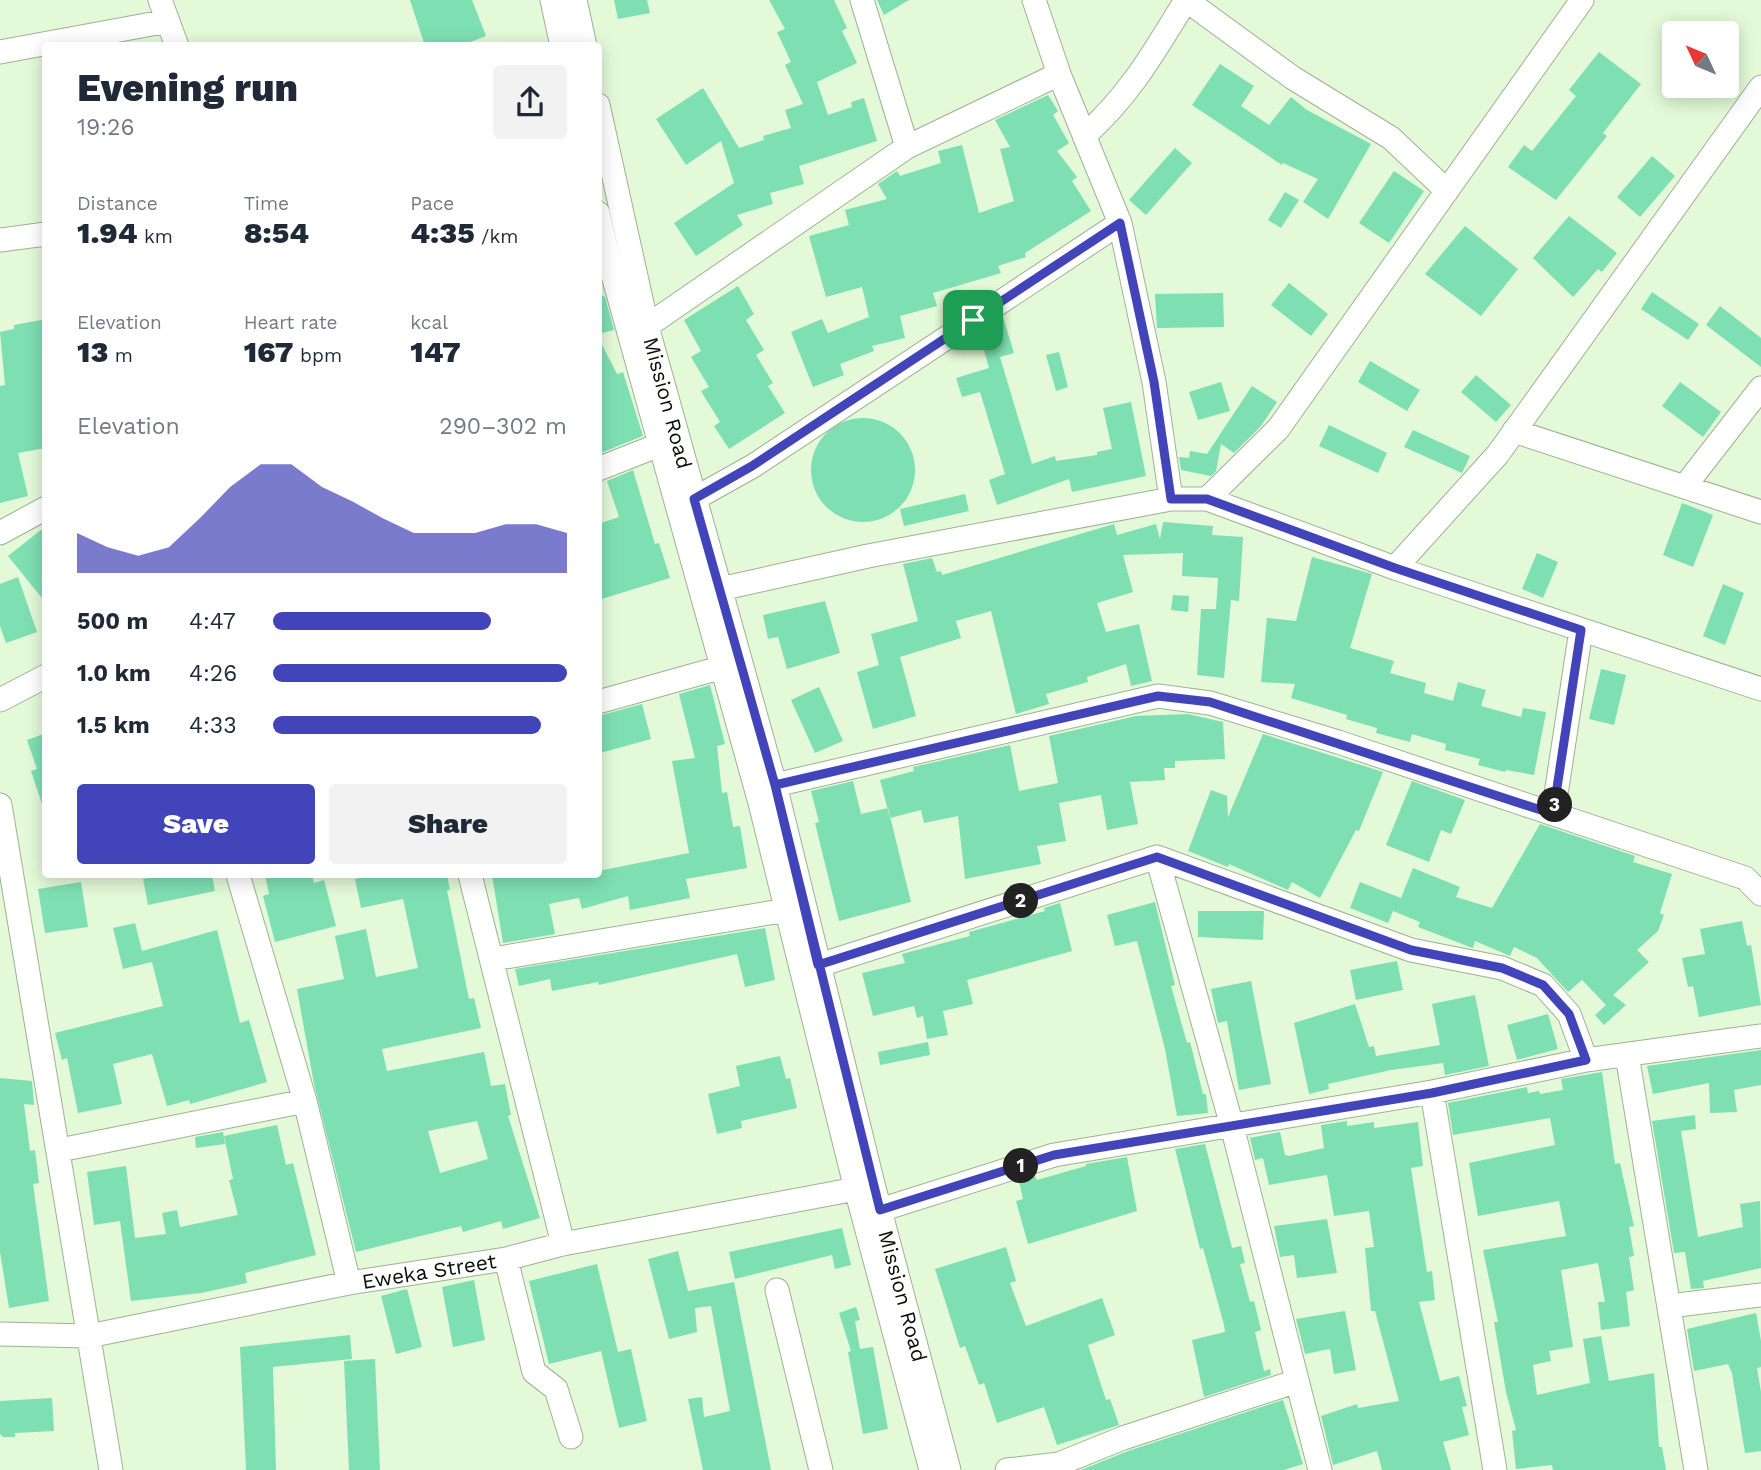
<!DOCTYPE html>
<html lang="en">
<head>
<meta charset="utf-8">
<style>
  body { margin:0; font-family:"Work Sans",sans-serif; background:#f2f2f3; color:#1f2937; height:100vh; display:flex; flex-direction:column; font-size:26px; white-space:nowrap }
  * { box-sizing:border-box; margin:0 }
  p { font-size:23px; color:#747a83 }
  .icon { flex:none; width:38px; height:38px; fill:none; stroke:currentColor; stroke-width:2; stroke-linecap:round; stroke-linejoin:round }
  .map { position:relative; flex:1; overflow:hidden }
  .drawer { position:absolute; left:42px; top:42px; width:560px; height:836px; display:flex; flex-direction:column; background:#fff; border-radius:7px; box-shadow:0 4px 18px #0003 }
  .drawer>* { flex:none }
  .needle { width:46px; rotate:314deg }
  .tools { position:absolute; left:1662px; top:21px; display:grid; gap:14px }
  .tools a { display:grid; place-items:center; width:77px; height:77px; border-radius:7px; background:#fff; box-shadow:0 4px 18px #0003; font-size:35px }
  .pin { position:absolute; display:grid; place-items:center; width:60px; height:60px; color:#fff; margin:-30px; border-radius:14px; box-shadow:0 4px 10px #0006 }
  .km { position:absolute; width:35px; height:35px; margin:-18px; border-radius:50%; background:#222; color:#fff; font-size:19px; line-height:35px; text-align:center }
  .round { display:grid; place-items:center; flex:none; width:74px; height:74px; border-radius:7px; background:#f2f2f3 }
  .head { display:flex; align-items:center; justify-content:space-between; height:119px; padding:0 35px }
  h1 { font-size:38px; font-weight:800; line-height:52px }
  .metrics { display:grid; grid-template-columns:repeat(3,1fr); gap:10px; height:119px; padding:7px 35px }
  .metrics div { display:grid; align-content:center }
  .metrics b { font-size:30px; font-weight:800 }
  .metrics small { font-size:19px; font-weight:400 }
  .metrics p { font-size:19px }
  .chart { height:196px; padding:14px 35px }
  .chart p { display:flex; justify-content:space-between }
  .chart svg { width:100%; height:126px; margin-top:7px; fill:#4244b9; opacity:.7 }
  .cta { display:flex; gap:14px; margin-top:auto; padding:14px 35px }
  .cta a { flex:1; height:80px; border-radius:7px; background:#4244b9; color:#fff; font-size:28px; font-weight:800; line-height:80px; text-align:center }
  .cta a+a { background:#f2f2f3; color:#1f2937 }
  ul { padding:0 35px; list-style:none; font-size:23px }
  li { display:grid; grid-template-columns:112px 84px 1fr; align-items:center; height:52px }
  li i { height:18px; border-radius:9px; background:#4244b9 }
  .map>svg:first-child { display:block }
  .building { fill:#7edfb3; fill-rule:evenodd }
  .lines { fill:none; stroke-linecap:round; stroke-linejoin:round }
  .minor-casing { stroke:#9db293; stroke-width:25 }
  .minor { stroke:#fff; stroke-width:23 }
  .route-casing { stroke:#fff; stroke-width:14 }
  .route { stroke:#4244b9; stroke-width:9 }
  .labels { text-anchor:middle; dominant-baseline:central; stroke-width:5; stroke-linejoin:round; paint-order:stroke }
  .street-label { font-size:21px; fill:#091006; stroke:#fff }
</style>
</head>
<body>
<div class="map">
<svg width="1761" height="1470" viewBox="0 0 1761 1470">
  <rect width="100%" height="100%" fill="#e3f9d7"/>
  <path class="building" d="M410,0H472L486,36L460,46H425Z
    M614,0H647L650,13L618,19Z
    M769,0H834L847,28L842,31L857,63L817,82L828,115L852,107L851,102L864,98L877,141L799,166L804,184L770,193L773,204L737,215L743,225L696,256L674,223L734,183L721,141L686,165L656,119L703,88L739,148L764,140L763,136L791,128L785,110L803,104L785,65L791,62L777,32L785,29Z
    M877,0H909L884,15Z
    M1599,52L1641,84L1603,133L1607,136L1556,200L1508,167L1524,145L1532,151L1576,96L1569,90Z
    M1220,64L1254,86L1241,106L1269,125L1291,97L1307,110L1371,144L1328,219L1303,202L1318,179L1283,163L1282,165L1192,105Z
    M1048,95L1058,111L1053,115L1069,143L1057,151L1077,177L1072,181L1091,211L1025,253L1026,257L998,266L1001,273L933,293L937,306L900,316L905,338L872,346L874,351L840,364L844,375L813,387L791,332L822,319L828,333L869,317L862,287L826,297L809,236L849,225L845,210L887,199L878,184L897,171L900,176L941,163L938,151L962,145L979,213L1014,201L1000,149L1010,147L995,120Z
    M1175,148L1192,163L1146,215L1129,200Z
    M1652,156L1675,176L1640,217L1617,197Z
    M1394,171L1424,191L1389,243L1359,223Z
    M1285,192L1299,200L1281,228L1268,220Z
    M1569,216L1617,253L1602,272L1598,269L1573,297L1533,258Z
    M1465,226L1518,269L1481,316L1425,274Z
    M1289,283L1328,314L1311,336L1271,305Z
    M738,286L754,314L746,320L764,350L756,355L773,383L768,386L785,413L729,449L714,426L720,422L701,391L709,387L691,357L701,351L684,320Z
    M1652,292L1699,324L1688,340L1641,309Z
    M598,293L605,297L614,330L598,334Z
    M1223,293L1224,327L1157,328L1155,294Z
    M1720,306L1761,338V367L1706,325Z
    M1003,317L1014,353L1000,357L1032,464L1055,456L1056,461L1097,455V452L1112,449L1103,408L1131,402L1146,476L1072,492L1069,479L997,505L989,480L1005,474L980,392L962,397L956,378L989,368L979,333Z
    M46,319V448L18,453L28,496L0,503V386L5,385L0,332L14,329V325Z
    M598,337L617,374L623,372L643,436L598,454Z
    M1059,352L1068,387L1056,391L1046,355Z
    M1370,361L1420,390L1407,411L1358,382Z
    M1476,375L1511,405L1496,422L1461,392Z
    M1221,382L1230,411L1198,420L1189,392Z
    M1680,382L1721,412L1703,437L1662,406Z
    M1252,386L1277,402L1261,426L1234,453L1221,444L1216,471L1211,476L1181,470L1179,457L1189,458L1190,451L1207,454Z
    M811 470a52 52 0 1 1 104 0a52 52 0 1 1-104 0Z
    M1329,425L1387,453L1378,473L1319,446Z
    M1413,430L1470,456L1462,473L1404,447Z
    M633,470L655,544L659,543L670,578L598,600V524L619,517L607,481Z
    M965,494L969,511L904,526L900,509Z
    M1682,503L1713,515L1693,567L1663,555Z
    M1163,522L1213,526L1212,535L1243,537L1239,601L1231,600L1224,678L1197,675L1201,609H1216L1218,578L1182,576L1183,553L1123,555L1133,592L1097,603L1106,632L1139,624L1152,681L1131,686L1126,664L1087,677L1088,682L1046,694L1049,704L1016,714L991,611L956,621L961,638L900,657L916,716L873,729L857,672L879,665L871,634L918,621L903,564L932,558L937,572L941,571L942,575L1114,524L1117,535L1156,524L1160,539Z
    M46,526V603L8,556Z
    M1537,553L1558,562L1543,598L1522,589Z
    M1312,557L1372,574L1350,648L1394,661L1390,673L1426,683L1424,693L1453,701L1458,682L1486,690L1481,706L1521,717L1523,708L1546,712L1534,775L1506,770L1505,772L1478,765L1480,759L1445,750L1446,744L1412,734L1410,742L1376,733L1377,728L1346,719L1347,715L1291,698L1295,684L1261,682L1267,618L1296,621Z
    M18,577L37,632L6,643L0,626V584Z
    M1723,584L1744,593L1725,645L1703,636Z
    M1173,595L1189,596L1188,612L1171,610Z
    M825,601L840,653L787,669L778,637L768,639L763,615Z
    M1601,669L1626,675L1614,725L1589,719Z
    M710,685L725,744L717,746L722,793L727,792L733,827L740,826L747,868L686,879L690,898L630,910L628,896L582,909L579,898L549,904L555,934L503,943L492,875H598V871L689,853L672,761L695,758L679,694Z
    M819,687L843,741L815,753L791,700Z
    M642,704L651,739L600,753L598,716Z
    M1188,714L1223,722L1225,759L1175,761V768H1164L1165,780L1130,782L1138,824L1107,830L1101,795L1059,803L1066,841L1037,846L1041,864L965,879L958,816L924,823L921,810L890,818L880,780L914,771L913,767L1010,745L1019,791L1058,783L1049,736L1136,716Z
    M46,733V807H43L31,771L37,769L27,740Z
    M1263,734L1383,772L1359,831L1356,830L1320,898L1292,882L1288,890L1229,864L1228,867L1188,851L1211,790L1227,796L1228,817Z
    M853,781L861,814L888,808L911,902L839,921L815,823L819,822L811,791Z
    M1412,781L1465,800L1451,834L1441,830L1429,862L1386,845Z
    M1540,824L1635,856L1633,862L1672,874L1660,913L1664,915L1658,931L1637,950L1649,962L1613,995L1626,1005L1604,1025L1595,1015L1606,1005L1582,980L1568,992L1537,958L1514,947L1510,956L1475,941L1473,948L1470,947L1418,927L1420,922L1393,911L1388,923L1350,908L1360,882L1401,898L1413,868L1460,887L1456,897L1492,908Z
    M165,875H212L215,891L148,905L143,879Z
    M265,875H312L314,883L324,880L336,926L275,942L263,896L269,894Z
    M373,875H447L450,890H447L469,999L474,998L481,1028L382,1049L387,1071L484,1052L491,1086L505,1084L511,1115L508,1116L540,1218L503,1229L501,1221L463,1232L461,1226L356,1252L314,1084L297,989L344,979L335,936L366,929L376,977L418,968L403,899L361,908L355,879ZM477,1121L488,1159L440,1173L428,1131Z
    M81,882L88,927L45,933L38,889Z
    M1155,902L1175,985L1171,986L1187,1043L1190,1042L1203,1094H1206L1208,1113L1177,1116L1165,1049L1137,941L1115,946L1107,915Z
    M1060,903L1072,951L967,980L973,1004L943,1011L948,1035L927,1039L923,1016L917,1018L914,1006L873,1016L862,973L905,963L902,954L970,936L969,932L1045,911L1044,908Z
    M1198,911H1264L1263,940L1198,937Z
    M1742,921L1747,946L1751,945L1761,1005L1699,1017L1693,986L1688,987L1682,958L1705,954L1700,929Z
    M135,923L142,951L217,930L240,1023L249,1020L267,1082L190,1104L189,1100L167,1106L152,1054L113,1064L122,1104L78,1113L67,1058L62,1060L55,1033L163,1006L152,962L123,969L113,928Z
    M765,928L775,980L745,987L737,954L599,985L598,982L552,991L550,979L519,986L515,969Z
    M1397,961L1403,990L1356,1000L1350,970Z
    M1251,981L1271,1084L1239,1090L1227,1021L1218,1023L1211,989Z
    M1475,995L1489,1066L1445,1075L1443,1063L1391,1070L1328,1084L1329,1089L1309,1094L1294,1023L1355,1004L1369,1047L1374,1046L1376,1056L1440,1045L1432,1004Z
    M1548,1014L1558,1049L1517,1060L1507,1025Z
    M928,1042L930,1055L880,1065L878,1052Z
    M1761,1050V1085L1734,1090L1737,1112L1710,1113L1709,1083L1653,1094L1647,1066Z
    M780,1056L786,1079L790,1078L797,1108L741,1121L742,1128L717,1134L708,1094L740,1086L736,1066Z
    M1602,1072L1615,1164L1620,1163L1634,1226L1629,1227L1634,1256L1629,1257L1634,1290L1626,1292L1630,1326L1601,1330L1598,1302H1605L1598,1263L1561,1270L1573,1347L1549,1351L1551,1361L1533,1365L1537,1395L1590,1383L1583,1339L1601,1336L1609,1381L1654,1373L1659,1447H1662L1666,1470H1553L1552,1465L1516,1469L1512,1431L1516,1430L1506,1392L1494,1322H1498L1483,1250L1566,1236L1559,1201L1478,1216L1469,1163L1555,1145L1550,1118L1453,1135L1448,1103L1527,1087L1528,1093L1539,1091L1540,1094L1563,1090L1561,1079Z
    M0,1078L32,1081L34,1105L24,1104L30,1151L35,1150L39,1183L33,1184L49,1301L9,1308L0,1252Z
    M1695,1115L1696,1129L1681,1131L1698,1237L1743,1227L1740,1204L1760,1201L1761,1268L1703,1281L1704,1288L1691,1289L1685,1252L1674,1253L1652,1121Z
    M1347,1121V1126L1374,1122V1128L1418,1122L1423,1166L1411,1168L1427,1272L1432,1271L1435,1300L1419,1302L1440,1381L1459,1376L1467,1406L1462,1407L1469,1435L1443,1442L1451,1470H1382L1377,1451L1333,1465L1321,1416L1357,1404L1358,1408L1399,1401L1375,1311H1371L1365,1248L1374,1247L1369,1211L1334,1216L1327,1175L1269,1185L1263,1158L1255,1160L1250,1138L1280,1132L1285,1155L1289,1156L1324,1148L1321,1125Z
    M277,1125L286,1165L293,1163L316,1255L245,1273L247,1283L201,1293L131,1301L120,1221L94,1225L87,1172L126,1166L135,1238L166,1234L162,1213L177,1210L180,1227L238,1215L229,1180L233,1179L224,1136Z
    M223,1132L225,1144L196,1148L195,1137Z
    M1205,1144L1232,1248L1241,1246L1245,1263L1240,1264L1250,1302L1254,1301L1261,1330L1255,1332L1264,1371L1270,1369L1271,1375L1204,1397L1192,1340L1225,1332L1224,1325L1203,1248L1200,1249L1175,1149Z
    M1127,1157L1137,1211L1028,1244L1016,1201L1023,1199L1019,1181L1035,1176L1037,1180L1086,1166V1164Z
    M1327,1219L1337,1273L1297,1278L1294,1255L1280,1257L1274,1226Z
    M842,1228L851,1265L835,1269L832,1255L735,1279L729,1252Z
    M1006,1247L1016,1281L1010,1283L1026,1326L1102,1298L1115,1335L1088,1345L1106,1400L1110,1399L1119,1425L1057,1445L1044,1407L997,1423L984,1383L979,1385L965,1346L960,1348L935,1269Z
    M678,1251L688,1291L734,1282L771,1470H703L688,1399L702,1397L704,1417L730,1411L711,1306L695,1308L697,1332L669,1339L648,1259Z
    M597,1264L618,1352L631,1349L647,1421L619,1428L601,1351L549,1364L529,1281Z
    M474,1280L485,1340L453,1347L442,1287Z
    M407,1289L422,1347L396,1354L381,1296Z
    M856,1307L860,1320L855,1321L860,1349L873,1347L888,1429L863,1434L848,1352L851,1351L839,1313Z
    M1345,1311L1356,1370L1334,1374L1330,1349L1305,1354L1296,1319Z
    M1756,1313L1761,1341V1367L1757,1368L1761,1392V1451L1745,1453L1732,1373L1728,1364L1694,1371L1687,1329Z
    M350,1335L352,1359L273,1367L276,1470H246L240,1347Z
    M375,1359L380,1470H349L344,1361Z
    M52,1398L54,1431L15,1433V1437H3L0,1434V1401Z
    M1283,1400L1303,1464L1284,1470H1081L1128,1451Z"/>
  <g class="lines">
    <defs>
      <path id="minor" d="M160,0L177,46
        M552,0L562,46
        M575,0L585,46
        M862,0L907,147
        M1034,0L1059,74L1120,223L1154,382L1171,499
        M1186,0L1293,78L1391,138L1447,191
        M0,52L168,21
        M598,105L647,326L775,785L873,1184L949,1470
        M1084,136C1130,95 1154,52 1186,0
        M598,213L609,261L760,803L856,1189L931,1470
        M0,240L46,234
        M647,326L907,147L1059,74
        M1514,431L1761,512
        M598,469L659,445
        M1685,486L1761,388
        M694,499L753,466L1120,223
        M1207,499L1278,429L1582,0
        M0,533L46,508
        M1395,568L1498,454L1761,87
        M720,589L868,556L1171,499H1207L1395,568L1761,689
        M0,700L46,676
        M598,702L723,667
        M775,785L1158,696L1210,703L1338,742L1745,878L1761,894
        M0,805L111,1470
        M1553,814L1581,630
        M1157,857L1232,1126L1320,1470
        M238,875L305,1101L349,1283
        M470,875L563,1244
        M493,959L787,910
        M804,970L1157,857L1411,950L1502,968L1543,985L1569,1014L1586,1060
        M1627,1055L1696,1470
        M1432,1092L1495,1470
        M60,1150L305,1101
        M880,1210L1054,1155L1432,1092L1586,1060L1761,1036
        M506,1259L534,1372L556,1389L571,1437
        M777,1290L821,1470
        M1669,1306L1761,1295
        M0,1334L89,1336L349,1283L506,1259L563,1244L856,1189
        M1007,1470L1059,1464L1123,1438L1297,1381"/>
    </defs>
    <use href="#minor" class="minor-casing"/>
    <use href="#minor" class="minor"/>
  </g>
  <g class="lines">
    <defs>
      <path id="route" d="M973,320L752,466L694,499L775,785L880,1210L1054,1155L1432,1093L1586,1060L1569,1014L1543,985L1502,968L1411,950L1157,857L818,965L775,785L1158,696L1210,702L1553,814L1581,630L1395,568L1207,499H1171L1154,382L1120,223L973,320"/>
    </defs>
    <use href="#route" class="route-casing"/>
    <use href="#route" class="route"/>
  </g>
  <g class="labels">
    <g class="street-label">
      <text transform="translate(668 403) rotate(75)">Mission Road</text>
      <text transform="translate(429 1271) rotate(-9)">Eweka Street</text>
      <text transform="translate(903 1296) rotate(75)">Mission Road</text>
    </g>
  </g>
</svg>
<div class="tools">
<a><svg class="needle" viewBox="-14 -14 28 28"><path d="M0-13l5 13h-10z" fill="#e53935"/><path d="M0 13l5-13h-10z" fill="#747a83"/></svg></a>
</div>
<div class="pin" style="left:973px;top:320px;background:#1e9e55"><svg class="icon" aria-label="arrive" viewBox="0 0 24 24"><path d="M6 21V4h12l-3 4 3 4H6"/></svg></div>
<b class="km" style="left:1021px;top:1166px">1</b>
<b class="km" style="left:1021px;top:901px">2</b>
<b class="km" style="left:1555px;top:805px">3</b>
<section class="drawer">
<div class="head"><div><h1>Evening run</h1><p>19:26</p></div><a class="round"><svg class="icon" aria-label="share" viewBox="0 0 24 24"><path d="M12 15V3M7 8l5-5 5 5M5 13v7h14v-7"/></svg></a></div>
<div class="metrics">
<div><p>Distance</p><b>1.94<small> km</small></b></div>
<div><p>Time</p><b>8:54</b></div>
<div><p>Pace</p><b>4:35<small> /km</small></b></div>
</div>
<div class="metrics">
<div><p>Elevation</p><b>13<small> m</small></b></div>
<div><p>Heart rate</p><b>167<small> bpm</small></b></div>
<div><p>kcal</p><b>147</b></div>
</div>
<div class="chart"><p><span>Elevation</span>290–302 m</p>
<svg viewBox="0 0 160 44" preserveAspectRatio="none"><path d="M0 44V30L10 35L20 38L30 35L40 25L50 14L60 6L70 6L80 14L90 19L100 25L110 30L120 30L130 30L140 27L150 27L160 30V44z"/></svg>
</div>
<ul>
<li><b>500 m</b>4:47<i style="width:74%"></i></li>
<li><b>1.0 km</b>4:26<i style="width:100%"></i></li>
<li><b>1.5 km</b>4:33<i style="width:91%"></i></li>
</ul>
<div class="cta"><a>Save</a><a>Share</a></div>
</section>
</div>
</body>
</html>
